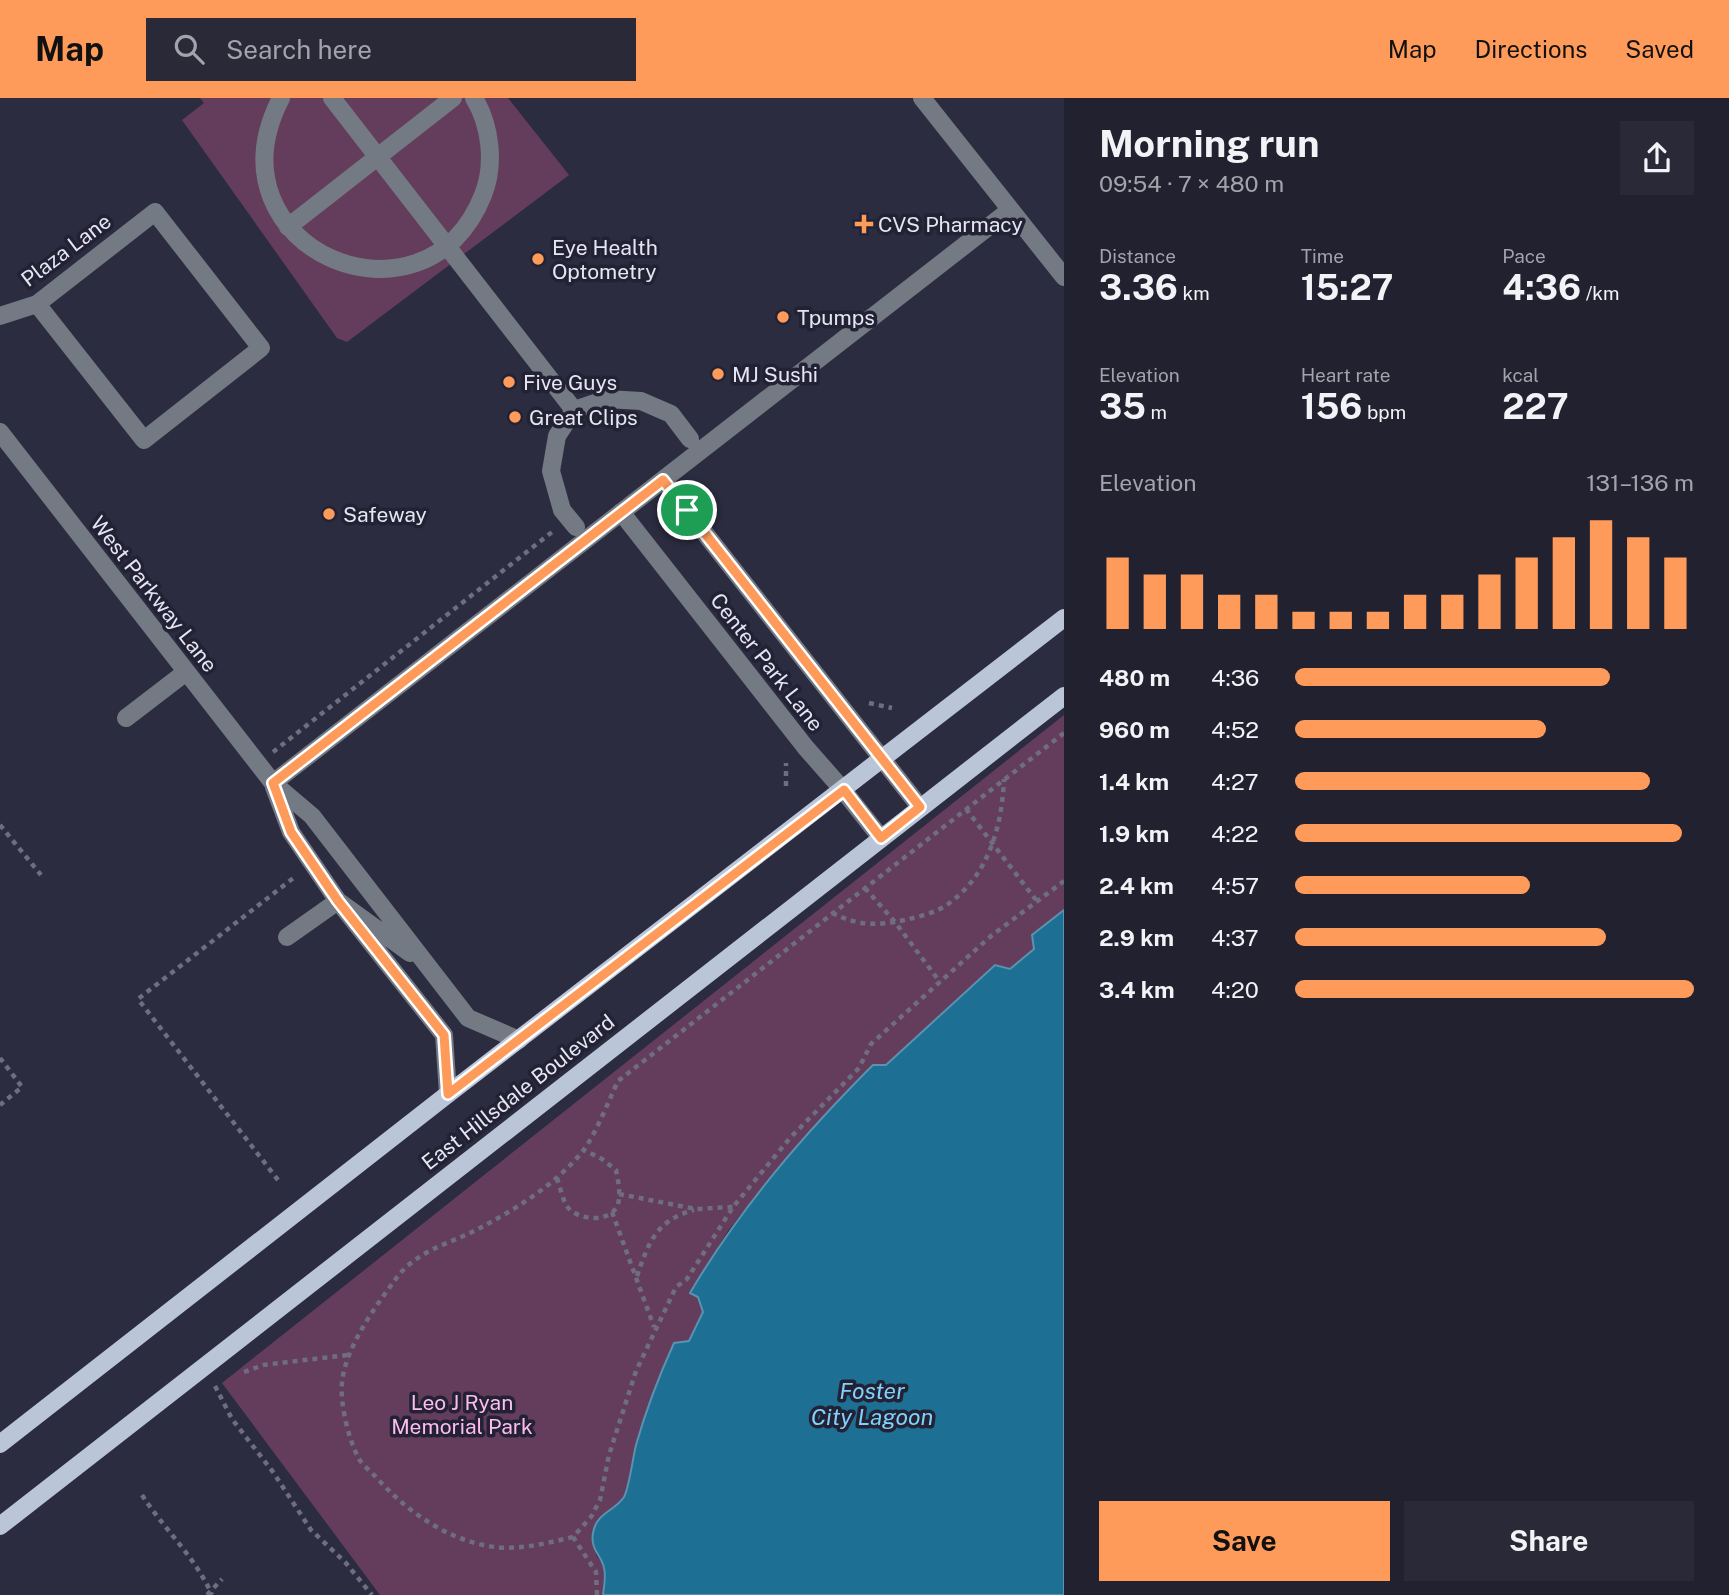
<!DOCTYPE html>
<html lang="en">
<head>
<meta charset="utf-8">
<style>
  body { margin:0; font-family:"Public Sans",sans-serif; background:#292938; color:#f1f3f6; height:100vh; display:flex; flex-direction:column; font-size:26px; white-space:nowrap }
  * { box-sizing:border-box; margin:0 }
  p { font-size:23px; color:#a2a3ab }
  .icon { flex:none; width:38px; height:38px; fill:none; stroke:currentColor; stroke-width:2; stroke-linecap:round; stroke-linejoin:round }
  .map { position:relative; flex:1; overflow:hidden }
  .sheet { display:flex; flex-direction:column; background:#212130; width:665px }
  .sheet>* { flex:none }
  .pin { position:absolute; display:grid; place-items:center; width:60px; height:60px; color:#fff; margin:-30px; border:4px solid #fff; border-radius:50%; box-shadow:0 2px 7px #0007 }
  .round { display:grid; place-items:center; flex:none; width:74px; height:74px; border-radius:0px; background:#292938 }
  .headline { display:flex; align-items:center; justify-content:space-between; height:119px; padding:0 35px }
  h1 { font-size:38px; font-weight:700; line-height:52px }
  .figures { display:grid; grid-template-columns:repeat(3,1fr); gap:10px; height:119px; padding:7px 35px }
  .figures div { display:grid; align-content:center }
  .figures b { font-size:35px; font-weight:700 }
  .figures small { font-size:19px; font-weight:400 }
  .figures p { font-size:19px }
  .chart { height:196px; padding:14px 35px }
  .chart p { display:flex; justify-content:space-between }
  .chart svg { width:100%; height:126px; margin-top:7px; stroke:#ff9b5a; stroke-width:6 }
  .button { display:flex; gap:14px; margin-top:auto; padding:14px 35px }
  .button a { flex:1; height:80px; border-radius:0px; background:#ff9b5a; color:#111; font-size:28px; font-weight:700; line-height:80px; text-align:center }
  .button a+a { background:#292938; color:#f1f3f6 }
  ul { padding:0 35px; list-style:none; font-size:23px }
  li { display:grid; grid-template-columns:112px 84px 1fr; align-items:center; height:52px }
  li i { height:18px; border-radius:9px; background:#ff9b5a }
  header { display:flex; align-items:center; gap:42px; box-sizing:border-box; height:98px; padding:0 35px; background:#ff9b5a; color:#111 }
  header strong { font-size:33px }
  nav { display:flex; gap:38px; margin-inline-start:auto; font-size:24px }
  .search { width:490px; height:63px; background:#292938; display:flex; align-items:center; gap:18px; box-sizing:border-box; padding:0 24px; border-radius:0px; color:#a2a3ab; font-size:26px }
  main { display:flex; flex:1; min-height:0 }
  .map>svg:first-child { display:block }
  .green { fill:#653d5c }
  .water { fill:#1d6f93; stroke:#5993b0; stroke-width:2 }
  .lines { fill:none; stroke-linecap:round; stroke-linejoin:round }
  .path { stroke:#6e6e80; stroke-width:4.5; stroke-dasharray:5 5; stroke-linecap:butt }
  .minor { stroke:#747a83; stroke-width:18 }
  .major { stroke:#bac6d8; stroke-width:18 }
  .route-casing { stroke:#fff; stroke-width:14 }
  .route { stroke:#ff9b5a; stroke-width:9 }
  .poi-dot { fill:#ff9b5a; stroke:#232235; stroke-width:2.5 }
  .labels { text-anchor:middle; dominant-baseline:central; stroke-width:7; stroke-linejoin:round; paint-order:stroke }
  .poi-label { font-size:21px; fill:#e5e6f3; stroke:#232235; text-anchor:start }
  .street-label { font-size:21px; fill:#e5e6f3; stroke:#232235 }
  .park-label { font-size:21px; fill:#febcee; stroke:#232235 }
  .water-label { font-size:23px; font-style:italic; fill:#80d1fb; stroke:#232235 }
</style>
</head>
<body>
<header>
<strong>Map</strong>
<div class="search"><svg class="icon" aria-label="search" viewBox="0 0 24 24"><circle cx="10" cy="10" r="6"/><path d="M15 15l6 6"/></svg>Search here</div>
<nav><a>Map</a><a>Directions</a><a>Saved</a></nav>
</header>
<main>
<div class="map">
<svg width="1064" height="1497" viewBox="0 0 1064 1497">
  <rect width="100%" height="100%" fill="#2c2c40"/>
  <path class="green" d="M200,0H508L569,77L347,244L337,240L182,22L204,5Z
    M1064,617V812L1032,837L1035,851L1010,871L995,867L886,967H873L841,999L767,1083L728,1133L690,1195L698,1199L703,1214L689,1243L674,1245L648,1309L624,1400L598,1423L596,1457L604,1468L603,1497H380L222,1285Z"/>
  <path class="water" d="M1064,812V1497H603C604,1489 606,1478 604,1470C602,1458 590,1452 593,1435C596,1415 615,1413 624,1399C629,1390 633,1359 636,1347C646,1312 659,1278 674,1245L689,1243L703,1214L698,1199L690,1195C740,1110 803,1037 873,967H886L995,867L1010,871L1034,851L1032,837Z"/>
  <g class="lines">
    <path class="path" d="M869,605L892,610
      M273,654L552,434
      M786,688V665
      M966,711L1036,802
      M0,727L41,777
      M865,790L895,824L940,884
      M832,815C860,828 875,828 905,822C918,819 934,815 945,808C988,780 1002,729 1004,681
      M0,960L22,989L0,1007
      M557,1080C560,1089 562,1099 566,1107C576,1123 611,1126 618,1106C621,1095 618,1082 616,1072L602,1061L584,1052
      M278,1082L138,901L296,778
      M619,1096L696,1111L733,1109
      M612,1114L654,1229
      M637,1178C649,1143 657,1122 694,1112
      M244,1274L263,1267L348,1257
      M215,1288L232,1321L273,1374L311,1432L345,1464L372,1497
      M142,1397C164,1431 196,1460 212,1497
      M573,1439C548,1445 520,1452 495,1449C447,1443 405,1412 374,1377C368,1371 360,1365 357,1357C348,1339 340,1305 342,1285C345,1250 375,1209 395,1182C416,1152 450,1146 480,1130C516,1111 556,1086 582,1054C594,1040 609,1002 618,983L1064,635
      M207,1497L222,1481
      M597,1497L596,1474L573,1439L591,1419L600,1402L609,1357L636,1273L676,1189L687,1181L733,1109L790,1040L859,970L871,946L991,838L1064,783"/>
    <path class="minor" d="M281,0C203,151 425,244 483,97C495,67 491,28 474,0
      M332,0L574,312
      M922,0L1064,179
      M288,129L453,0
      M0,218L37,206L155,114L261,250L144,342L37,206
      M0,334L273,685L312,718L468,920L519,942
      M663,382L920,709
      M621,414L806,650L843,692L881,740
      M576,429L562,412L551,373L557,338L574,312L607,301L641,303L671,316L690,341
      M126,620L186,574
      M273,685L1010,112
      M274,689L291,734L338,803L444,937L448,996
      M287,839L338,803L410,855"/>
    <path class="major" d="M0,1346L448,996L1064,520
      M0,1428L1064,598"/>
  </g>
  <g class="lines">
    <defs>
      <path id="route" d="M663,382L920,709L881,740L844,692L448,996L444,937L338,803L291,734L273,685Z"/>
    </defs>
    <use href="#route" class="route-casing"/>
    <use href="#route" class="route"/>
  </g>
  <g class="poi-dot">
    <path d="M860.5 115.5h7v7h7v7h-7v7h-7v-7h-7v-7h7z"/>
    <circle cx="538" cy="161" r="7"/>
    <circle cx="783" cy="219" r="7"/>
    <circle cx="718" cy="276" r="7"/>
    <circle cx="509" cy="284" r="7"/>
    <circle cx="515" cy="319" r="7"/>
    <circle cx="329" cy="416" r="7"/>
  </g>
  <g class="labels">
    <g class="poi-label">
      <text x="878" y="126">CVS Pharmacy</text>
      <text x="552" y="149">Eye Health<tspan x="552" dy="24">Optometry</tspan></text>
      <text x="797" y="219">Tpumps</text>
      <text x="732" y="276">MJ Sushi</text>
      <text x="523" y="284">Five Guys</text>
      <text x="529" y="319">Great Clips</text>
      <text x="343" y="416">Safeway</text>
    </g>
    <g class="street-label">
      <text transform="translate(66 152) rotate(-37)">Plaza Lane</text>
      <text transform="translate(154 496) rotate(52)">West Parkway Lane</text>
      <text transform="translate(767 564) rotate(52)">Center Park Lane</text>
      <text transform="translate(518 994) rotate(-38)">East Hillsdale Boulevard</text>
    </g>
    <g class="park-label">
      <text x="462" y="1304">Leo J Ryan<tspan x="462" dy="24">Memorial Park</tspan></text>
    </g>
    <g class="water-label">
      <text x="872" y="1292">Foster<tspan x="872" dy="26">City Lagoon</tspan></text>
    </g>
  </g>
</svg>
<div class="pin" style="left:687px;top:412px;background:#1e9e55"><svg class="icon" aria-label="arrive" viewBox="0 0 24 24"><path d="M6 21V4h12l-3 4 3 4H6"/></svg></div>
</div>
<section class="sheet">
<div class="headline"><div><h1>Morning run</h1><p>09:54 · 7 × 480 m</p></div><a class="round"><svg class="icon" aria-label="share" viewBox="0 0 24 24"><path d="M12 15V3M7 8l5-5 5 5M5 13v7h14v-7"/></svg></a></div>
<div class="figures">
<div><p>Distance</p><b>3.36<small> km</small></b></div>
<div><p>Time</p><b>15:27</b></div>
<div><p>Pace</p><b>4:36<small> /km</small></b></div>
</div>
<div class="figures">
<div><p>Elevation</p><b>35<small> m</small></b></div>
<div><p>Heart rate</p><b>156<small> bpm</small></b></div>
<div><p>kcal</p><b>227</b></div>
</div>
<div class="chart"><p><span>Elevation</span>131–136 m</p>
<svg viewBox="0 0 160 44" preserveAspectRatio="none"><path d="M5 44V19M15 44V25M25 44V25M35 44V32M45 44V32M55 44V38M65 44V38M75 44V38M85 44V32M95 44V32M105 44V25M115 44V19M125 44V12M135 44V6M145 44V12M155 44V19"/></svg>
</div>
<ul>
<li><b>480 m</b>4:36<i style="width:79%"></i></li>
<li><b>960 m</b>4:52<i style="width:63%"></i></li>
<li><b>1.4 km</b>4:27<i style="width:89%"></i></li>
<li><b>1.9 km</b>4:22<i style="width:97%"></i></li>
<li><b>2.4 km</b>4:57<i style="width:59%"></i></li>
<li><b>2.9 km</b>4:37<i style="width:78%"></i></li>
<li><b>3.4 km</b>4:20<i style="width:100%"></i></li>
</ul>
<div class="button"><a>Save</a><a>Share</a></div>
</section>
</main>
</body>
</html>
